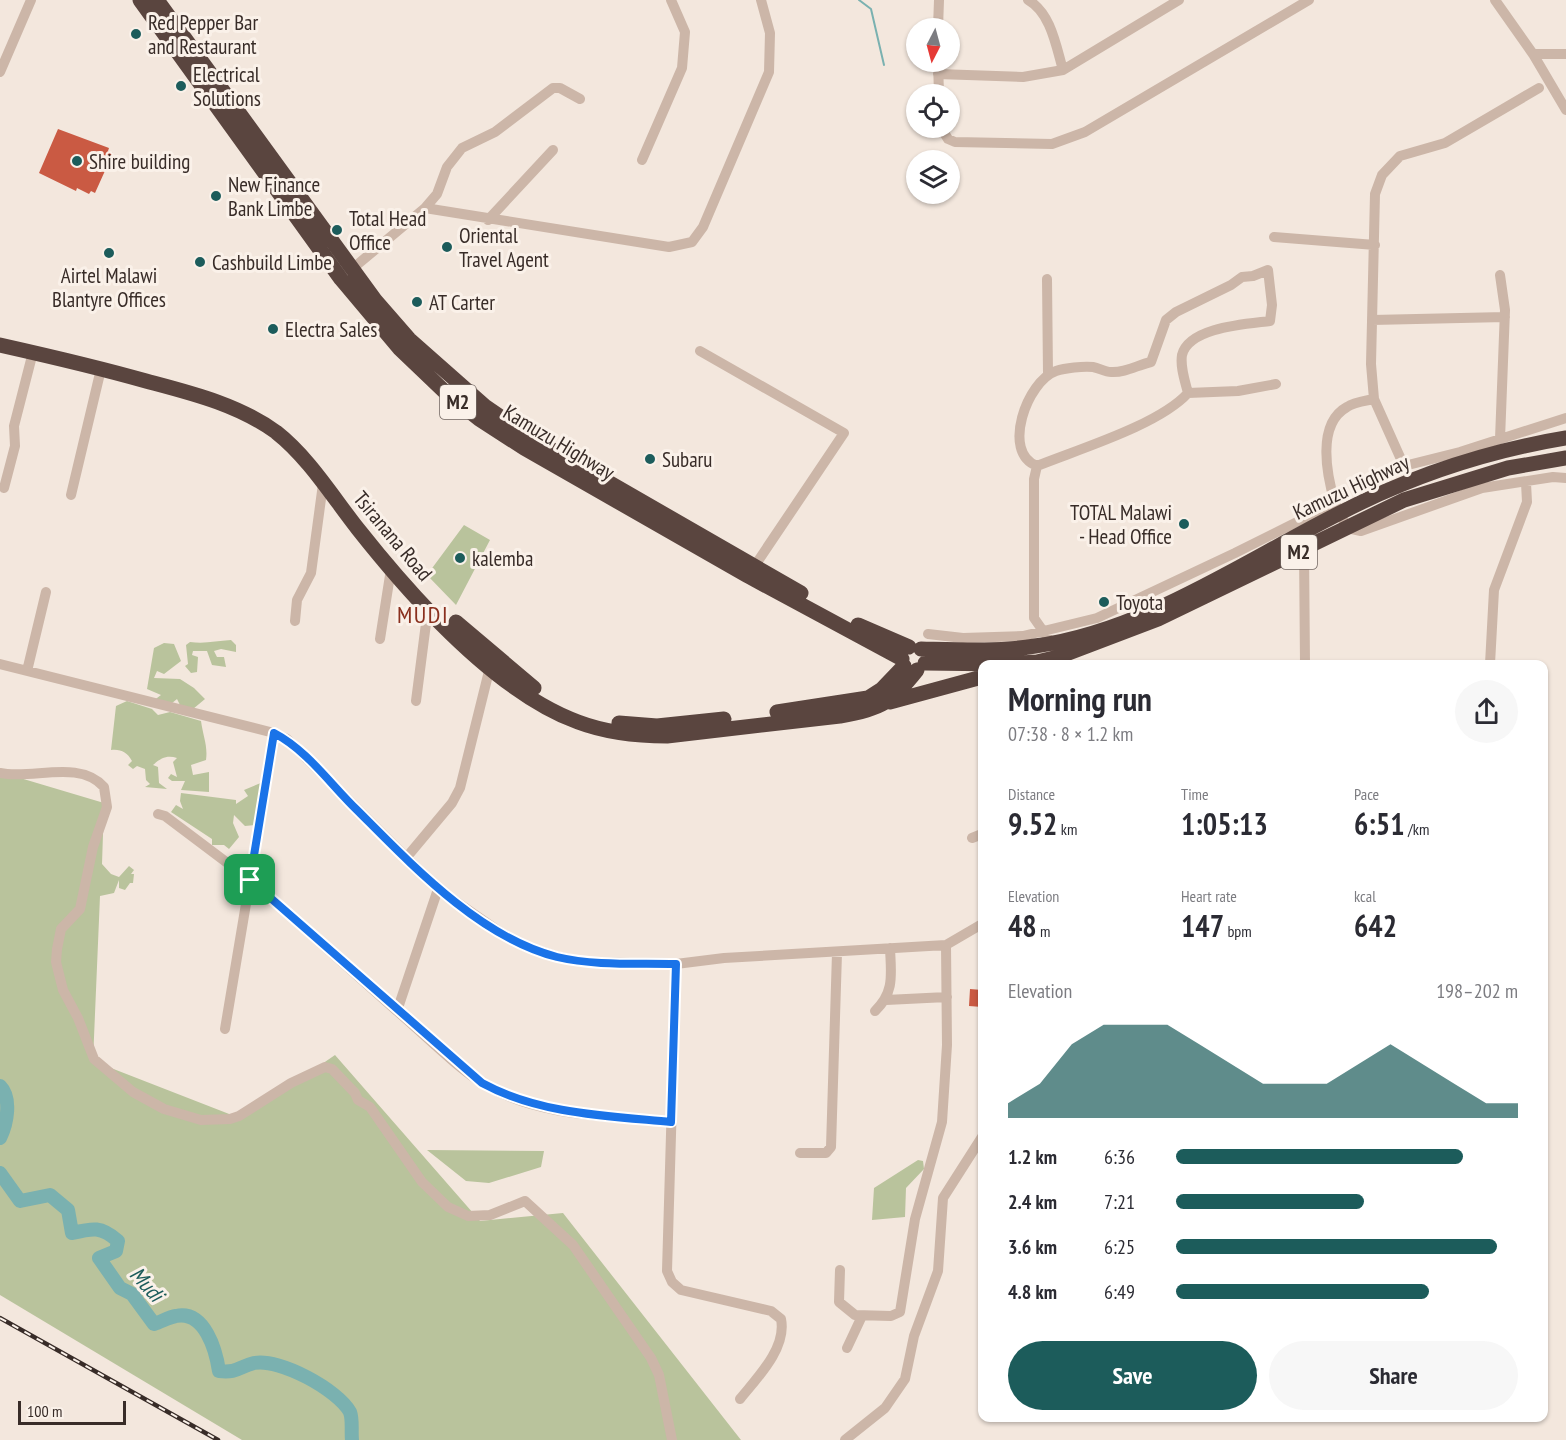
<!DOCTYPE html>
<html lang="en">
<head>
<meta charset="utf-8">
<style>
  body { margin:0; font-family:"PT Sans Narrow",sans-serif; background:#f7f7f7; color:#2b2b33; height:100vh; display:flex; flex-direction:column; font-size:22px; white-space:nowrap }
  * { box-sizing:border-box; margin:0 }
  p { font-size:20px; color:#7c7c81 }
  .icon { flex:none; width:33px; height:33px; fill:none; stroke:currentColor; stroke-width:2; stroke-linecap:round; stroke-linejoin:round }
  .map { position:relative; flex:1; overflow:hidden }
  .drawer { position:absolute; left:978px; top:660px; width:570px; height:762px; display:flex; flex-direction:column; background:#fff; border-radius:12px; box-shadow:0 2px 4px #0004 }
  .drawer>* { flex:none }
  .needle { width:39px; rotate:186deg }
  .controls { position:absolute; left:906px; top:18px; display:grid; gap:12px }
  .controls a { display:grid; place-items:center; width:54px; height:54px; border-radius:50%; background:#fff; box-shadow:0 2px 4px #0004; font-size:30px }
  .scale { position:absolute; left:18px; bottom:15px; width:108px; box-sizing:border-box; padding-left:6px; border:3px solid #382c28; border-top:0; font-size:16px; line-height:21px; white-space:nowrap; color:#382c28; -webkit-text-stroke:4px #faf1e9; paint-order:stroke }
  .pin { position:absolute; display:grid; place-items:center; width:51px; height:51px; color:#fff; margin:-26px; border-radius:12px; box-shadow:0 3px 9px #0006 }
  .round { display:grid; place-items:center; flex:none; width:63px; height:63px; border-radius:32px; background:#f7f7f7 }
  .head { display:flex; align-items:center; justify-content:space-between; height:102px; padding:0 30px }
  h1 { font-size:33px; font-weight:600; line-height:45px }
  .metrics { display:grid; grid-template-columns:repeat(3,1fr); gap:9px; height:102px; padding:6px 30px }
  .metrics div { display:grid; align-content:center }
  .metrics b { font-size:30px; font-weight:600 }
  .metrics small { font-size:16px; font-weight:400 }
  .metrics p { font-size:16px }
  .chart { height:168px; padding:12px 30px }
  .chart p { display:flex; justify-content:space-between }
  .chart svg { width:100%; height:108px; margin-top:6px; fill:#1c5c5b; opacity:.7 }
  .action { display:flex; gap:12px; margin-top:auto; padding:12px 30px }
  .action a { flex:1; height:69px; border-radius:36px; background:#1c5c5b; color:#fff; font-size:24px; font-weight:600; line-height:69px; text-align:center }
  .action a+a { background:#f7f7f7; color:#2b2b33 }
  ul { padding:0 30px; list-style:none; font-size:20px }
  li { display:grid; grid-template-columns:96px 72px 1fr; align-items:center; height:45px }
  li i { height:15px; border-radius:8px; background:#1c5c5b }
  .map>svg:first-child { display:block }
  .green { fill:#b9c39c }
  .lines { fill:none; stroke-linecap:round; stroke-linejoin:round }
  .stream { stroke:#7ab1b0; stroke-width:2 }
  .river { stroke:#7ab1b0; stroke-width:14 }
  .building { fill:#ca5a43 }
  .minor { stroke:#ccb6a8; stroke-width:10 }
  .highway { stroke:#5a453f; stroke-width:15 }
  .rail-casing { stroke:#382c28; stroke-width:4.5 }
  .rail { stroke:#faf1e9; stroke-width:2; stroke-dasharray:7; stroke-linecap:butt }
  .route-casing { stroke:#fff; stroke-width:12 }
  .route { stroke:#1a73e8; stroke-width:8 }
  .poi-dot { fill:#1c5c5b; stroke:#faf1e9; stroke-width:2 }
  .labels { text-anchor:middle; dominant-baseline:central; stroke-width:6; stroke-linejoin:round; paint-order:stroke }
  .shield { fill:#faf1e9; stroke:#726762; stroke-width:1.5 }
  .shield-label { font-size:20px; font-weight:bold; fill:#382c28 }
  .poi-label { font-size:21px; fill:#382c28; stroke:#faf1e9; text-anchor:start }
  .street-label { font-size:21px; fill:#382c28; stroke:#faf1e9 }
  .water-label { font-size:22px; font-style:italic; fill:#1c5c5b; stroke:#faf1e9 }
  .quarter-label { font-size:24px; letter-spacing:1.5px; fill:#8a301e; stroke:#faf1e9 }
</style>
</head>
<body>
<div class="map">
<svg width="1566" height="1440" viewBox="0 0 1566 1440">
  <rect width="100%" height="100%" fill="#f3e7dd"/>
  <path class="green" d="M464,525L490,540L456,605L427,575Z
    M231,640L236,645V652L221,649L214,651L217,657H224L226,667L212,665L207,651H193L192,655L198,657L197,672L191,673L185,666L188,664L186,645L190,642C205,644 216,641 231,640Z
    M164,643L174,644L181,661L164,674L157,671L154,678L180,679L194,688L205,699L193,709L181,707L177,699L166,708L153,701L161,695L147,689L154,648Z
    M127,701L152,709L158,715L170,712L201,721C203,736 208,746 206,760L191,765L193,775L209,772V792L181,790L185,781H172L168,778L171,774L177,777L173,762L177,758C167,755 161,758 153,765L158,767L159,783L167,789L145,787L150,784L146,780L145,769L137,766L133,769L128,765L132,761C127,752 121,749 111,750L116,706Z
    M0,772L104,803L102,864L111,874L119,877L129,866L134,870L131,874H134L133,883H130L125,890L119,888V880L114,893L100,896L93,1061L242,1119L335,1055L480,1221L563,1213L741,1440H242L0,1295Z
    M263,782L255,825L245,826L234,815L233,823L239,837L229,849L224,845H212V839L171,812L176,805L183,809L180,801L181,793L236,800V804L248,796L244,790Z
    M427,1150L544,1151L541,1167L489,1183L466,1181Z
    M918,1160L923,1161L924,1169L906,1188L905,1217L872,1220L874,1188Z"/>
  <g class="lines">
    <path class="stream" d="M859,0L871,9L884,65"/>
    <path class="river" d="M0,1086C12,1098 7,1124 0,1138
      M0,1173L20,1201L50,1195L68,1210L72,1233C93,1228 101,1226 118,1241L116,1251L99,1258L120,1288L132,1294L154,1324C161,1322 169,1317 176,1316C205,1310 216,1351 219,1371C238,1373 238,1367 254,1363C280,1358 338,1390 350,1412C353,1420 351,1432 352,1440"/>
  </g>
  <path class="building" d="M58,129L109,148L108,151L113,153L95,193L91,191L89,194L77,188L76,191L39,173Z
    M970,989L982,990V1007L969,1006Z"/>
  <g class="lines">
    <path class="minor" d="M1028,0C1051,13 1056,46 1063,70
      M1495,0L1533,54L1566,110
      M938,28L939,0
      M1533,54H1566
      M938,62L939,94
      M0,72L31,0
      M938,74L1023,77L1063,70L1179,0
      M1539,88L1445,143L1400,156L1382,175L1375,194L1371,364L1374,399L1404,466L1460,452L1566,418
      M941,128L948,139L955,142L1052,144L1085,132L1309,0
      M642,160L682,68L685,32L671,0
      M425,208L437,194L447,167L462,148L495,132L553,88H560L580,99
      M488,220L553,150
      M1274,237L1375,245
      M352,269L425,208L669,247L692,242L703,227L769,72L770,33L761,0
      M1500,275L1505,310L1500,439
      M1047,279L1048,374
      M1372,320L1505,317
      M700,351L844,433L754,567
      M1188,393L1238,391L1276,384
      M1037,466C1001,453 1027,381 1056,371C1065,368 1083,366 1093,367C1099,368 1105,372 1111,372C1126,373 1137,365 1151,362L1166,320L1176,312L1231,285L1242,277L1253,276L1268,270L1272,305L1270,321C1247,324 1189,327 1182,355C1180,367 1185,381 1188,393C1159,425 1079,449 1037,466L1034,479V618L1055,648
      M4,488L15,446L14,426L33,352
      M71,495L101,369
      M1335,503C1327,476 1316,424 1347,407C1354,402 1365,401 1374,399
      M1304,550L1305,664
      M295,621L297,600L311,573L323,484
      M928,634L963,638L1023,636L1097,618L1235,553L1335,503L1347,528L1361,531L1482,488L1553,477L1566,478
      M380,639L391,569
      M0,664L274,733L287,739L438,889L500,932L524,946L559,957L584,962L676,964L724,958L946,945L982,924
      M1490,664L1494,590L1527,502L1526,483
      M27,671L46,592
      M416,701L428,608
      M274,733L250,880L397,1011L438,889
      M0,773C32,780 79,759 104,787L107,807L93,847L80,909L61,929L57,949L56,962L63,990L78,1018L94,1059L133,1092L164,1109L201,1120L230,1119L239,1116L291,1083L325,1067L332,1069L355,1093L358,1100L370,1107L422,1182L448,1207L468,1216L490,1215L525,1201L573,1245L651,1358L659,1375L672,1440
      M158,814L165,816L250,880L225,1029
      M972,838L982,834
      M406,858L452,803L460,788L491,663
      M676,964L667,1271L672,1282L681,1290L771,1311L781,1319C787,1348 757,1378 740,1399
      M886,1000L947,997
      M397,1011C423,1033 456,1067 484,1084C538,1117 610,1116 671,1122
      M875,1011C895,992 891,974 890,948
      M800,1153H826L831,1147L837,953
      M840,1270L839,1302L855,1315L891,1316L900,1312L915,1219L942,1122L947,1045L946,945
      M847,1348L862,1316
      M845,1440L885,1408L905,1379L914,1336L938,1271L943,1198L982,1137"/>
    <path class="highway" d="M140,0L341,279L399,348L444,391L479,419L524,448L748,576L902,659
      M157,0L375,300L409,339L486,407L530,437L801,593
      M0,345C49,356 97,367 146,381C191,393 237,404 276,432C309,458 332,496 358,529C411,596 496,692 578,722C607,733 636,736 667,736L840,716C881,709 891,703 917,670
      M456,622L534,688
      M858,625L909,647
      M921,649C959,650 997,652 1035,646C1144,631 1241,563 1338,514C1409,477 1487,451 1566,438
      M925,663L1002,664L1037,662L1058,657L1158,619L1404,500L1508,468L1566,458
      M890,702L982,677
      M777,712L868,698L882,689L904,666
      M619,723L657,726L724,719"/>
    <defs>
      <path id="rail" d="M0,1318L218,1440"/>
    </defs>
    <use href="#rail" class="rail-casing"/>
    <use href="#rail" class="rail"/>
  </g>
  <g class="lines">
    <defs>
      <path id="route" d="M274,733C308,751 330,784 357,810C412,865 479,937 557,957C595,966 637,963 676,964L671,1122C607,1116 539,1114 482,1083L250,880Z"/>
    </defs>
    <use href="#route" class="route-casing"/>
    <use href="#route" class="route"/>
  </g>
  <g class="poi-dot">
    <circle cx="136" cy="34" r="6"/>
    <circle cx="181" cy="86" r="6"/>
    <circle cx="77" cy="161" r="6"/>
    <circle cx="216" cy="196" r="6"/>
    <circle cx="337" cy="230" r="6"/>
    <circle cx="447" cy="247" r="6"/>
    <circle cx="109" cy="253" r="6"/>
    <circle cx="200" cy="262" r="6"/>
    <circle cx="417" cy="302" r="6"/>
    <circle cx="273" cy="329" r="6"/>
    <circle cx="650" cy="459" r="6"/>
    <circle cx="1184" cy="524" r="6"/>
    <circle cx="460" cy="558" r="6"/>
    <circle cx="1104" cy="602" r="6"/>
  </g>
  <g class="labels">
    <g class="shield">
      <rect x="440" y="385" width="36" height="34" rx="4.5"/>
      <rect x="1281" y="535" width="36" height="34" rx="4.5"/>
    </g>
    <g class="shield-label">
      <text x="458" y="402">M2</text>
      <text x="1299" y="552">M2</text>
    </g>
    <g class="poi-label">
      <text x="148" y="22">Red Pepper Bar<tspan x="148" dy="24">and Restaurant</tspan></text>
      <text x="193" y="74">Electrical<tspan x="193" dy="24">Solutions</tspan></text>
      <text x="89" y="161">Shire building</text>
      <text x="228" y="184">New Finance<tspan x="228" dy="24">Bank Limbe</tspan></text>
      <text x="349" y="218">Total Head<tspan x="349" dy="24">Office</tspan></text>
      <text x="459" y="235">Oriental<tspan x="459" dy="24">Travel Agent</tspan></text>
      <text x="212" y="262">Cashbuild Limbe</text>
      <text x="109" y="275" text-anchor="middle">Airtel Malawi<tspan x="109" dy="24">Blantyre Offices</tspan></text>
      <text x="429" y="302">AT Carter</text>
      <text x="285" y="329">Electra Sales</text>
      <text x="662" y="459">Subaru</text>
      <text x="1172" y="512" text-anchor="end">TOTAL Malawi<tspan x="1172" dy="24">- Head Office</tspan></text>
      <text x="472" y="558">kalemba</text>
      <text x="1116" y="602">Toyota</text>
    </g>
    <g class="street-label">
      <text transform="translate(559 442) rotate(31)">Kamuzu Highway</text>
      <text transform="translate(1351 487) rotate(-25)">Kamuzu Highway</text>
      <text transform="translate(393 536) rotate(50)">Tsiranana Road</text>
    </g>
    <g class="water-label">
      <text transform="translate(147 1284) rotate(48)">Mudi</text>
    </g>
    <g class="quarter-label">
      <text x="423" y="614">MUDI</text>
    </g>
  </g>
</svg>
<div class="controls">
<a><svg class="needle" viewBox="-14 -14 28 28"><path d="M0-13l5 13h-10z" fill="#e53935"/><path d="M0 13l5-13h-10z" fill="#7c7c81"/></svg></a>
<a><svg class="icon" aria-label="locate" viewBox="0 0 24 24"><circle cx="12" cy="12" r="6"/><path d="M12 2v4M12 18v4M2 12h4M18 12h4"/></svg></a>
<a><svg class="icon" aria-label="layers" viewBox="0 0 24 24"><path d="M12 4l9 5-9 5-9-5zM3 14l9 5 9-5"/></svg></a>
</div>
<div class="scale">100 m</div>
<div class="pin" style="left:250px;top:880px;background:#1e9e55"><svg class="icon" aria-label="arrive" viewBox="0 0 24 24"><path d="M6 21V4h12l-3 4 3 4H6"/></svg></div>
<section class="drawer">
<div class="head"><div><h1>Morning run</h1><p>07:38 · 8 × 1.2 km</p></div><a class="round"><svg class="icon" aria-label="share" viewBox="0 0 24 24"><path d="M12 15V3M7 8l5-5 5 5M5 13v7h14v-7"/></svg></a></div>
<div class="metrics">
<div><p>Distance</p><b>9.52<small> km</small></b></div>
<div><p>Time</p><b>1:05:13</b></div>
<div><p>Pace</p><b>6:51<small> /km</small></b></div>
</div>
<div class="metrics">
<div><p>Elevation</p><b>48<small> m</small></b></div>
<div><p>Heart rate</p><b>147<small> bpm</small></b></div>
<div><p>kcal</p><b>642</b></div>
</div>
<div class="chart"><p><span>Elevation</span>198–202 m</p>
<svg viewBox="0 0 160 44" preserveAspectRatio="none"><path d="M0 44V38L10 30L20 14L30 6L40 6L50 6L60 14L70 22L80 30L90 30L100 30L110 22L120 14L130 22L140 30L150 38L160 38V44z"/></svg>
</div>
<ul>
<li><b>1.2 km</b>6:36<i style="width:84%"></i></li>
<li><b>2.4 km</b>7:21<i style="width:55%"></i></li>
<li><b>3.6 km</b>6:25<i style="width:94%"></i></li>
<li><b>4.8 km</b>6:49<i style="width:74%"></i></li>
</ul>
<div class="action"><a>Save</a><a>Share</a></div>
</section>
</div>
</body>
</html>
